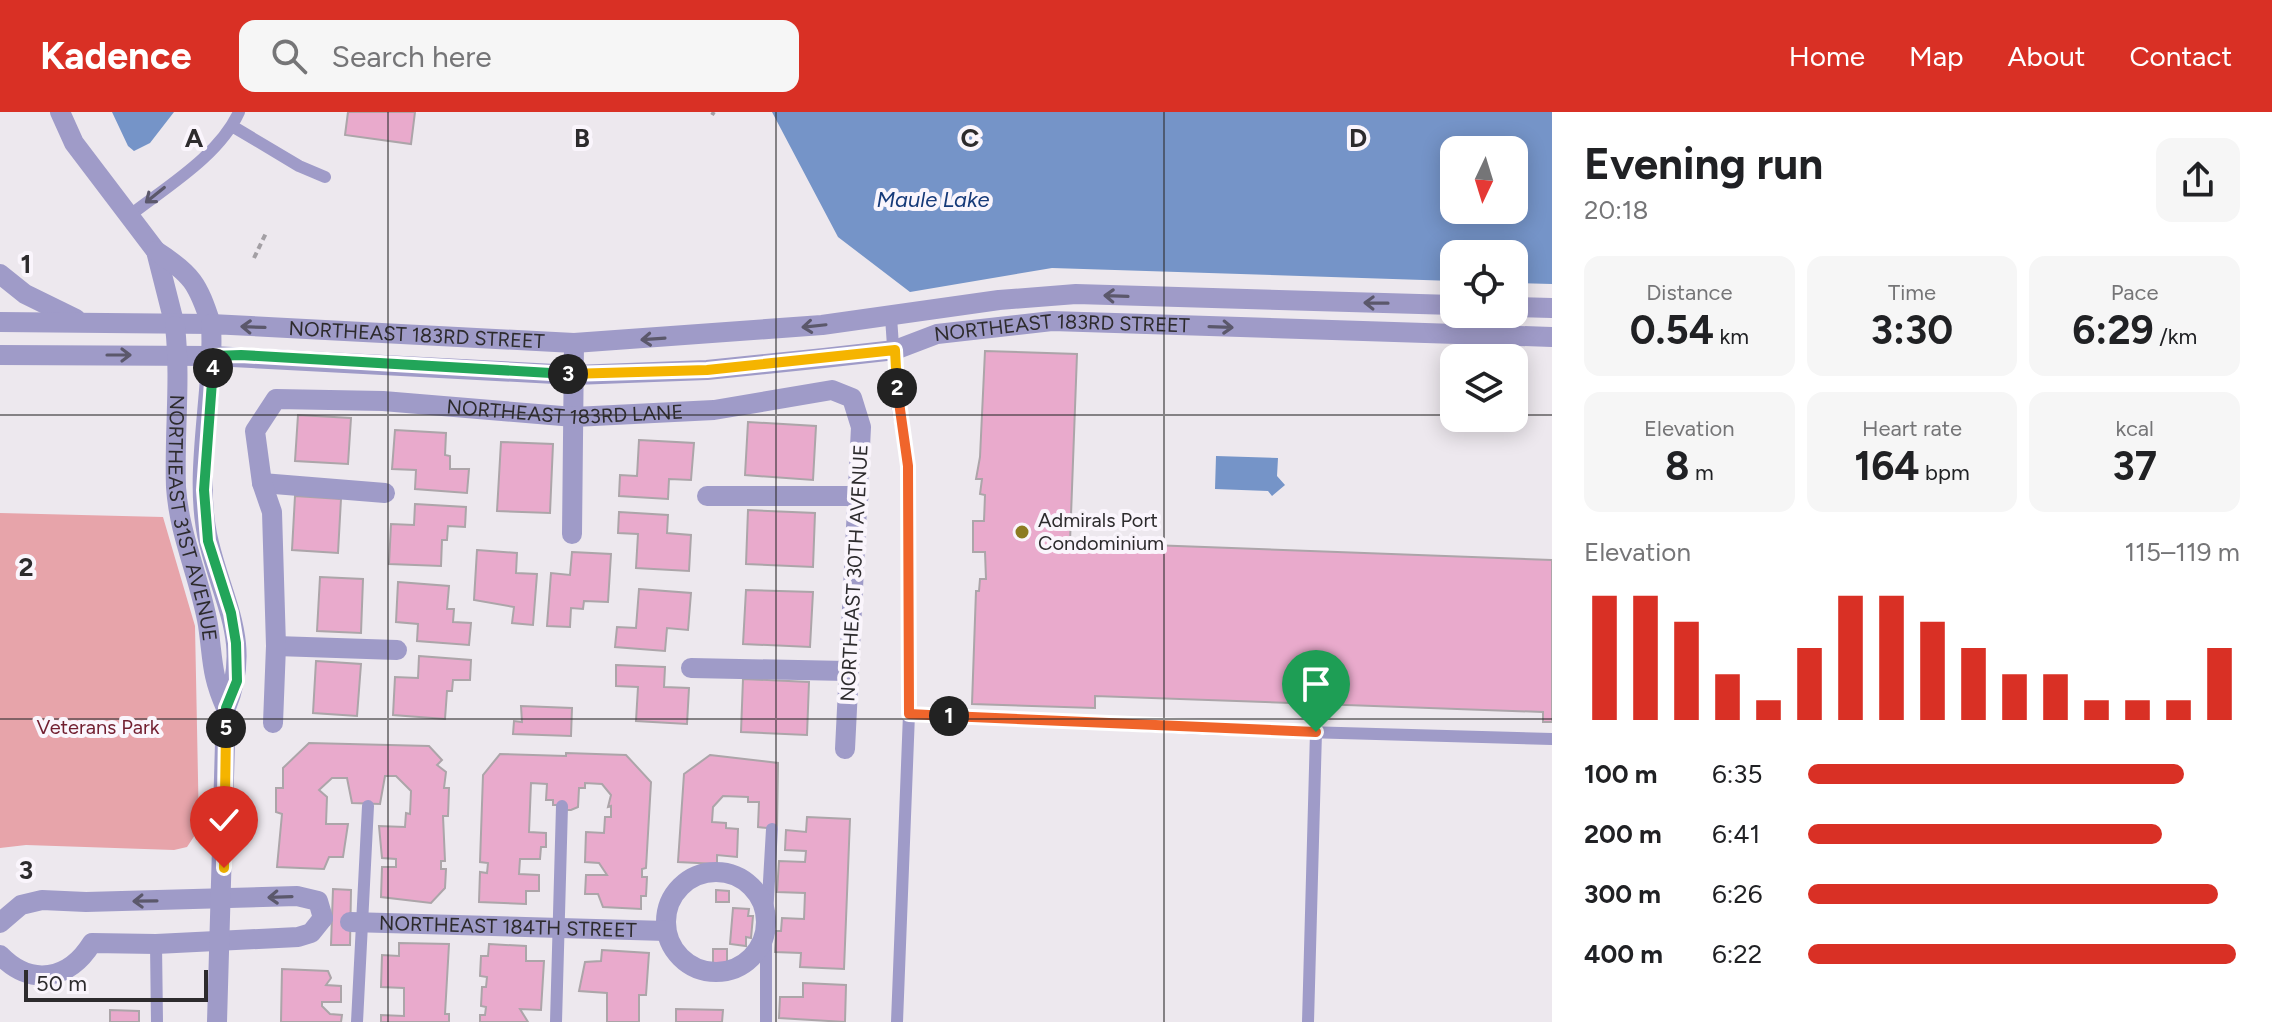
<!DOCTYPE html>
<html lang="en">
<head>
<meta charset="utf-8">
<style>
  body { margin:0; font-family:Figtree,sans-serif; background:#f6f6f6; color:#202124; height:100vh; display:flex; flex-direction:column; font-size:30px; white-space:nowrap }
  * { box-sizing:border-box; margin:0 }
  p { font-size:26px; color:#757577 }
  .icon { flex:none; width:44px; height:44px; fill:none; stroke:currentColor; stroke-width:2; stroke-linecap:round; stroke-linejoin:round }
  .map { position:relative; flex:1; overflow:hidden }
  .sheet { display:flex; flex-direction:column; background:#fff; width:720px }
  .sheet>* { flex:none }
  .needle { width:52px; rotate:184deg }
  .tools { position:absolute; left:1440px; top:24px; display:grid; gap:16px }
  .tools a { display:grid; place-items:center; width:88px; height:88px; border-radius:16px; background:#fff; box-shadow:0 4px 20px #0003; font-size:40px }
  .scale { position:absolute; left:24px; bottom:20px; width:184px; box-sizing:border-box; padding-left:8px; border:4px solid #2d2b2d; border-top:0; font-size:22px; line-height:28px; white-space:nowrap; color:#2d2b2d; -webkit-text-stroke:6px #faf5fc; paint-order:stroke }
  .pin { position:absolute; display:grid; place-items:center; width:68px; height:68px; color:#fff; margin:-82px -34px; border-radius:50% 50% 50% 0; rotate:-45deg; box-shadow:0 0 8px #0007 }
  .pin .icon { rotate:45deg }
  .km { position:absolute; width:40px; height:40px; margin:-20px; border-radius:50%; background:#222; color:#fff; font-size:22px; line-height:40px; text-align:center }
  .round { display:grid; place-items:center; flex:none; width:84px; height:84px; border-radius:16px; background:#f6f6f6 }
  .overview { display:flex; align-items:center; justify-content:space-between; height:136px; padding:0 32px }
  h1 { font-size:44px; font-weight:700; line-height:60px }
  .metrics { display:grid; grid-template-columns:repeat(3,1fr); gap:12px; height:136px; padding:8px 32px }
  .metrics div { display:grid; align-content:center; border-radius:16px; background:#f6f6f6; text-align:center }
  .metrics b { font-size:40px; font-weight:700 }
  .metrics small { font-size:22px; font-weight:400 }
  .metrics p { font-size:22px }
  .chart { height:224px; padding:16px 32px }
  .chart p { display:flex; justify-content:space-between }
  .chart svg { width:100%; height:144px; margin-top:8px; stroke:#d93025; stroke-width:6 }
  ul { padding:0 32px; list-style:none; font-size:26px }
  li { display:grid; grid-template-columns:128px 96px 1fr; align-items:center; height:60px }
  li i { height:20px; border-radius:10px; background:#d93025 }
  header { display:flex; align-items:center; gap:48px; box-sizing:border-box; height:112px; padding:0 40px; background:#d93025; color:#fff }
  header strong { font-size:38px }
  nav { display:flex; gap:44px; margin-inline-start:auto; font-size:28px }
  .search { width:560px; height:72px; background:#f6f6f6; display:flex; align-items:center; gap:20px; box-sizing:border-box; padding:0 28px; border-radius:16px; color:#757577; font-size:30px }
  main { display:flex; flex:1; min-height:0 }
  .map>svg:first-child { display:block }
  .green { fill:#e7a4aa }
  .water { fill:#7594c8; fill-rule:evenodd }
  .building { fill:#e9aacc; stroke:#aca5a9; stroke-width:2 }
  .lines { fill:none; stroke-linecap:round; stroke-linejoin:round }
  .path { stroke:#a39fa4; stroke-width:4; stroke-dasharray:6 4; stroke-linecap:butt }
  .service { stroke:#9f9bc8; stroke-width:12 }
  .minor { stroke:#9f9bc8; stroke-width:20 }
  .tertiary { stroke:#9f9bc8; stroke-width:20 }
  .oneway { stroke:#5b586b }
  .split-1-casing { stroke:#fff; stroke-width:16 }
  .split-2-casing { stroke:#fff; stroke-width:16 }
  .split-3-casing { stroke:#fff; stroke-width:16 }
  .split-4-casing { stroke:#fff; stroke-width:16 }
  .split-5-casing { stroke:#fff; stroke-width:16 }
  .split-6-casing { stroke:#fff; stroke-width:16 }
  .split-1 { stroke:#f0652b; stroke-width:10 }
  .split-2 { stroke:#f0652b; stroke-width:10 }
  .split-3 { stroke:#f5b400; stroke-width:10 }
  .split-4 { stroke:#22a559; stroke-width:10 }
  .split-5 { stroke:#22a559; stroke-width:10 }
  .split-6 { stroke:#f5b400; stroke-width:10 }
  .grid { fill:none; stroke:#2d2b2d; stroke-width:2; stroke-opacity:0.55 }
  .poi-dot { fill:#8c7b21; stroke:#faf5fc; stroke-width:3 }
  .labels { text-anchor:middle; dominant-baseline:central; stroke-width:8; stroke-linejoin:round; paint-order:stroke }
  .street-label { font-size:20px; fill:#2d2b2d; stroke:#faf5fc }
  .poi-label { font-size:20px; fill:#2d2b2d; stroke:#faf5fc; text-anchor:start }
  .park-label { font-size:20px; fill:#711e2f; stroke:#faf5fc }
  .water-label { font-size:22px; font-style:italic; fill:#163a79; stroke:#faf5fc }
  .grid-label { font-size:26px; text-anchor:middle; font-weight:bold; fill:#2d2b2d; stroke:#faf5fc; stroke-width:8; stroke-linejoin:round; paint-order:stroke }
</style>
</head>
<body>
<header>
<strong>Kadence</strong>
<div class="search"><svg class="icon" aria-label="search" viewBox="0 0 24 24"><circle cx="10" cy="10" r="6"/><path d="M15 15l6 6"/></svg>Search here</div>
<nav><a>Home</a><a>Map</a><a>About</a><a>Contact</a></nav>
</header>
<main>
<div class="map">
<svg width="1552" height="910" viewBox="0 0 1552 910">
  <rect width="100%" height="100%" fill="#ede8ee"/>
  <path class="green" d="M0,401L163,405L195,514L199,717L187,735L174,738L26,733L0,736Z"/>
  <path class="water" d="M112,0H174L150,31L134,39L128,34Z
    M772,0H1552V172L1514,171V142H1454V169L1052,156L910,180L838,125ZM1514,38V98H1454V38Z
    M1216,344L1278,346L1277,364L1285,373L1272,384L1268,379L1215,377Z"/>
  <path class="building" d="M348,0H415L411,32L345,23Z
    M985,239L1077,242L1070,430L1552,448V610H1543V600L1095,584V596L972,592L976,479H979L980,467H986L985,440H973V409H984L985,383L980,382L982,367H976L980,345Z
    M298,303L351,306L348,352L295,349Z
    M748,310L816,314L813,368L745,363Z
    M395,318L446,321L445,343L450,344V357H469L467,381L415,377L416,358L392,357Z
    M639,328L694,331L691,368L669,367L668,387L619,384L620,363L637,364Z
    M501,330L553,332L550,401L497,399Z
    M295,384L341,387L338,441L292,438Z
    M415,392L466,395L465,415L448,414L447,428H442L441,454L389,452L391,412L414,413Z
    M748,398L815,401L813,455L746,452Z
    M619,400L668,403L667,421L691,423L689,459L636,456L638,422L618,421Z
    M477,438L517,441L516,461L537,462L533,513L512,511L514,495L474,488Z
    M572,440L611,442L608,490L584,489L583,497L571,496L570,515L547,514L551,461L570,463Z
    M320,465L363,467L361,521L317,519Z
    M398,470L449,474L447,497H454L453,510L471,511L469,533L417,529L418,512L396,510Z
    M639,477L691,481L688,518L667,516L665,539L615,535L617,515L636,516Z
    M746,478L813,480L810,535L743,532Z
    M419,544L471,548L470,568H453L452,579H447L445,607L393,603L395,565L418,566Z
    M316,549L361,552L357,604L313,601Z
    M616,553L665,555L664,575L689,576L687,612L636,609L638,575L616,574Z
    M743,567L809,570L807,623L741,620Z
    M521,594L572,596L571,624L513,622L514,609L522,610Z
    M309,631L429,634L442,648L437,653L446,660L444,676H449L448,704H443L445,749H441V757H446L445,776L431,791L381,785L382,755H396V747L382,746L379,714L405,715L406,701L410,702L411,679L396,664H385L380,692L352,691L347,666H332L319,678L327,685L326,712H348L343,745H329L324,757L277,755L282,702L276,700V676H283V656Z
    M566,641L626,643L651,670L646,756L642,757V765H647L646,784H641V797L603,795L598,782H585L586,763H607L599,751L585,750L586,720L604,721L605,705H611V694L608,695L611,683L602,672L585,671V676H579L578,695L571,698H562V693H553V688H546L547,672L531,671L529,720L546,721V735H541L540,747H520L519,762L539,763V779H526V792L479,790L480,760L487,761L488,751L480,750L483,663L500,642L566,644Z
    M710,643L778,651L777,717L758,715L759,690H748V685L723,684L713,695L712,710L726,711V716L738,717L737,745L717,743V752L678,750L684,662Z
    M807,705L850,707L844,857L800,855L801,841L775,840L776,819H781L782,806L804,807L805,781L777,780L779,749L805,750L806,739L785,738L786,718L806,720Z
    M333,777L351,778L350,833H331Z
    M716,778L729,779V790H716Z
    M733,796L749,797L748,804H753L751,826L746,825V834L730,832Z
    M399,831L449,832L445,902H449V910H381V903L404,904V876L381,875L382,843L399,844Z
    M489,832L526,834V849H544L541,898L520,897L528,910H480V903H485L486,895L481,894L482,875H486L487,865L480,864L481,844H488Z
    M713,837H727V851H713Z
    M602,838L649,841L646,883H639V910H607V881L579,879L585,850L601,849Z
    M282,857L328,859L331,866L326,873L341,874V890H322V894L330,902L342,903L341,910H281Z
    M803,871L846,873L845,910L779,906L780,885H803Z
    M676,897L723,898L722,910H676Z
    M110,898L139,899V910H110Z"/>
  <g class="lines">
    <path class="path" d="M712,3L714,0
      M254,146L267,119"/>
    <path class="service" d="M232,14L299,54L325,65
      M129,104C166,75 219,44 239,0
      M891,205L897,292L908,354L909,602L1204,617L1552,627
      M767,804L772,717
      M156,832L157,910
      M357,910L368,694
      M556,910L562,694
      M766,910V819
      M897,910L909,602
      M1308,910L1316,620"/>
    <g class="minor">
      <path d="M60,0L74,31L156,139L175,214"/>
      <path d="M0,162L25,182L76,207"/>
      <path d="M0,210L211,212C198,172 192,162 156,139"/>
      <path d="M0,243L213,244"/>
      <path d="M262,371L385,381"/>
      <path d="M707,384H859"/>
      <path d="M572,422L574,231"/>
      <path d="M276,534L397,538"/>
      <path d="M691,556L847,559"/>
      <path id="s1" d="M273,611L276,534L272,400L262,371L255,319L276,287L383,289L574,305L714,298L832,278L852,286L861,315L845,637"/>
      <circle cx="716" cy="810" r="50"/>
      <path id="s2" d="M350,810L666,819"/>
      <path d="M0,811L21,793L42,788L86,790L297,784L318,789L323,806"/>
      <path d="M0,843C31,875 69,868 92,831L156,832L298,825L311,821L323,806"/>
    </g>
    <g class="tertiary">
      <path d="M1514,195L1552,196"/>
      <path id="s3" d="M175,214C181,268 174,321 176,375C179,423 200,466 208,513C213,547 211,563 226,596"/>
      <path id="s4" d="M213,244L574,263L707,258L824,246L895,238L937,222L1052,209L1552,225"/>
      <path id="s5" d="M217,910L226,596C252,532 224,493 209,431C192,364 215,282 211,212L574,231L822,213L999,188L1076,182L1454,193"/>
    </g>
  </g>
  <defs><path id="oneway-shaft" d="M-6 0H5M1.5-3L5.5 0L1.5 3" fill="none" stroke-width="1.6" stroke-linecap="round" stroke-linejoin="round" transform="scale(2)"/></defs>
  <g class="oneway">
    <use href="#oneway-shaft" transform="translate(155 83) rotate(141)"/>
    <use href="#oneway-shaft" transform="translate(1116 184) rotate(-178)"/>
    <use href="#oneway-shaft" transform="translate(1376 191) rotate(-179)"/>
    <use href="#oneway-shaft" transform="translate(814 214) rotate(174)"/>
    <use href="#oneway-shaft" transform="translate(253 215) rotate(-178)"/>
    <use href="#oneway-shaft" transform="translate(1221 215) rotate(2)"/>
    <use href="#oneway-shaft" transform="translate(653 227) rotate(176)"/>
    <use href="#oneway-shaft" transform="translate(119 243)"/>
    <use href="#oneway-shaft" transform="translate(280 785) rotate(178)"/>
    <use href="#oneway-shaft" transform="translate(145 789) rotate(179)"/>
  </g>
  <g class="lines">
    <defs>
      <path id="split-1" d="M949,604L1316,620"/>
      <path id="split-2" d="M897,276L908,354L909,602L949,604"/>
      <path id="split-3" d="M568,262L707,258L895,238L897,276"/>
      <path id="split-4" d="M213,256V244L241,243L568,262"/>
      <path id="split-5" d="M213,256L204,378L208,429L231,501L236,531L237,569L226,596V616"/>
      <path id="split-6" d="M224,756L226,616"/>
    </defs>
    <use href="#split-1" class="split-1-casing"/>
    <use href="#split-2" class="split-2-casing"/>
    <use href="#split-3" class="split-3-casing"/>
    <use href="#split-4" class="split-4-casing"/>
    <use href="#split-5" class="split-5-casing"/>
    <use href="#split-6" class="split-6-casing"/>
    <use href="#split-1" class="split-1"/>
    <use href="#split-2" class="split-2"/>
    <use href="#split-3" class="split-3"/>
    <use href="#split-4" class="split-4"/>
    <use href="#split-5" class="split-5"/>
    <use href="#split-6" class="split-6"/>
  </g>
  <path class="grid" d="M388,0V910M776,0V910M1164,0V910M0,303H1454M1514,303H1552M0,607H1552"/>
  <circle class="poi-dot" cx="1022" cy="420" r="8"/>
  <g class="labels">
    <g class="street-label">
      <text stroke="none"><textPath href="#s4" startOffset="854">NORTHEAST 183RD STREET</textPath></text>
      <text stroke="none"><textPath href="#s5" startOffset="910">NORTHEAST 183RD STREET</textPath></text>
      <text stroke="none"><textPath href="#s1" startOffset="622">NORTHEAST 183RD LANE</textPath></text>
      <text stroke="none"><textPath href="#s3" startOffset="194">NORTHEAST 31ST AVENUE</textPath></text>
      <text transform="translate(854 461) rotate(-87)">NORTHEAST 30TH AVENUE</text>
      <text stroke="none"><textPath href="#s2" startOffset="158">NORTHEAST 184TH STREET</textPath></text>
    </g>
    <g class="poi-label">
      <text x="1038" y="408">Admirals Port<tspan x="1038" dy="23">Condominium</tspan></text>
    </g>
    <g class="park-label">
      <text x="98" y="615">Veterans Park</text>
    </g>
    <g class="water-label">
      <text x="933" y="87">Maule Lake</text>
    </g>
  </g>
  <g class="grid-label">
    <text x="194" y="35">A</text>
    <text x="582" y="35">B</text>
    <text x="970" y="35">C</text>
    <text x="1358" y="35">D</text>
    <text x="26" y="161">1</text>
    <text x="26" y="464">2</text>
    <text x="26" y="767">3</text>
  </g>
</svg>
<div class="tools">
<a><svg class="needle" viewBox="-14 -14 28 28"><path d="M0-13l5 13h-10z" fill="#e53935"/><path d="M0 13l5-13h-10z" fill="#757577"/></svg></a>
<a><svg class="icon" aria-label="locate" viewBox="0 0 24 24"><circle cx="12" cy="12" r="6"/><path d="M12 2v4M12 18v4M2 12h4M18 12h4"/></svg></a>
<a><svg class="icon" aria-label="layers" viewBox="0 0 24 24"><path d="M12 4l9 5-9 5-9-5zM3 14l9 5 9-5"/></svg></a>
</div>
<div class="scale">50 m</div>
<div class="pin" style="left:1316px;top:620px;background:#1e9e55"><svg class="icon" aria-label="arrive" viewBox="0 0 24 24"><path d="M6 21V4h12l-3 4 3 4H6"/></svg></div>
<div class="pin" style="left:224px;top:756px;background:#d93025"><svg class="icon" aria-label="check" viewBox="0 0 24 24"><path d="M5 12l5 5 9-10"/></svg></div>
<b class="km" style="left:949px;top:604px">1</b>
<b class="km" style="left:897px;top:276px">2</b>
<b class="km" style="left:568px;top:262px">3</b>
<b class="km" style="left:213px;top:256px">4</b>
<b class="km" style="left:226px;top:616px">5</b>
</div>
<section class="sheet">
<div class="overview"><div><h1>Evening run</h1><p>20:18</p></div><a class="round"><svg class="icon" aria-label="share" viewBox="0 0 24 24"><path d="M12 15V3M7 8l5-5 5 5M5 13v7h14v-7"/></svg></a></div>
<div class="metrics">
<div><p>Distance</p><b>0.54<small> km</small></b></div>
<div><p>Time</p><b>3:30</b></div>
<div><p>Pace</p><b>6:29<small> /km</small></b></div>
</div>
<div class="metrics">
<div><p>Elevation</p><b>8<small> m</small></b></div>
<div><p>Heart rate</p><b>164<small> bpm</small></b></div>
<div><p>kcal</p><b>37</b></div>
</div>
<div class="chart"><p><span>Elevation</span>115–119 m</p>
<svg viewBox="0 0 160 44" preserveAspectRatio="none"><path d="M5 44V6M15 44V6M25 44V14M35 44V30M45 44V38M55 44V22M65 44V6M75 44V6M85 44V14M95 44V22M105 44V30M115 44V30M125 44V38M135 44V38M145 44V38M155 44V22"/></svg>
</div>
<ul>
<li><b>100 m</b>6:35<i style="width:87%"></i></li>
<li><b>200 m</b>6:41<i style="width:82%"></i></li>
<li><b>300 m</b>6:26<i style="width:95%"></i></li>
<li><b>400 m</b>6:22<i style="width:99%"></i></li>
</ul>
</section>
</main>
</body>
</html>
